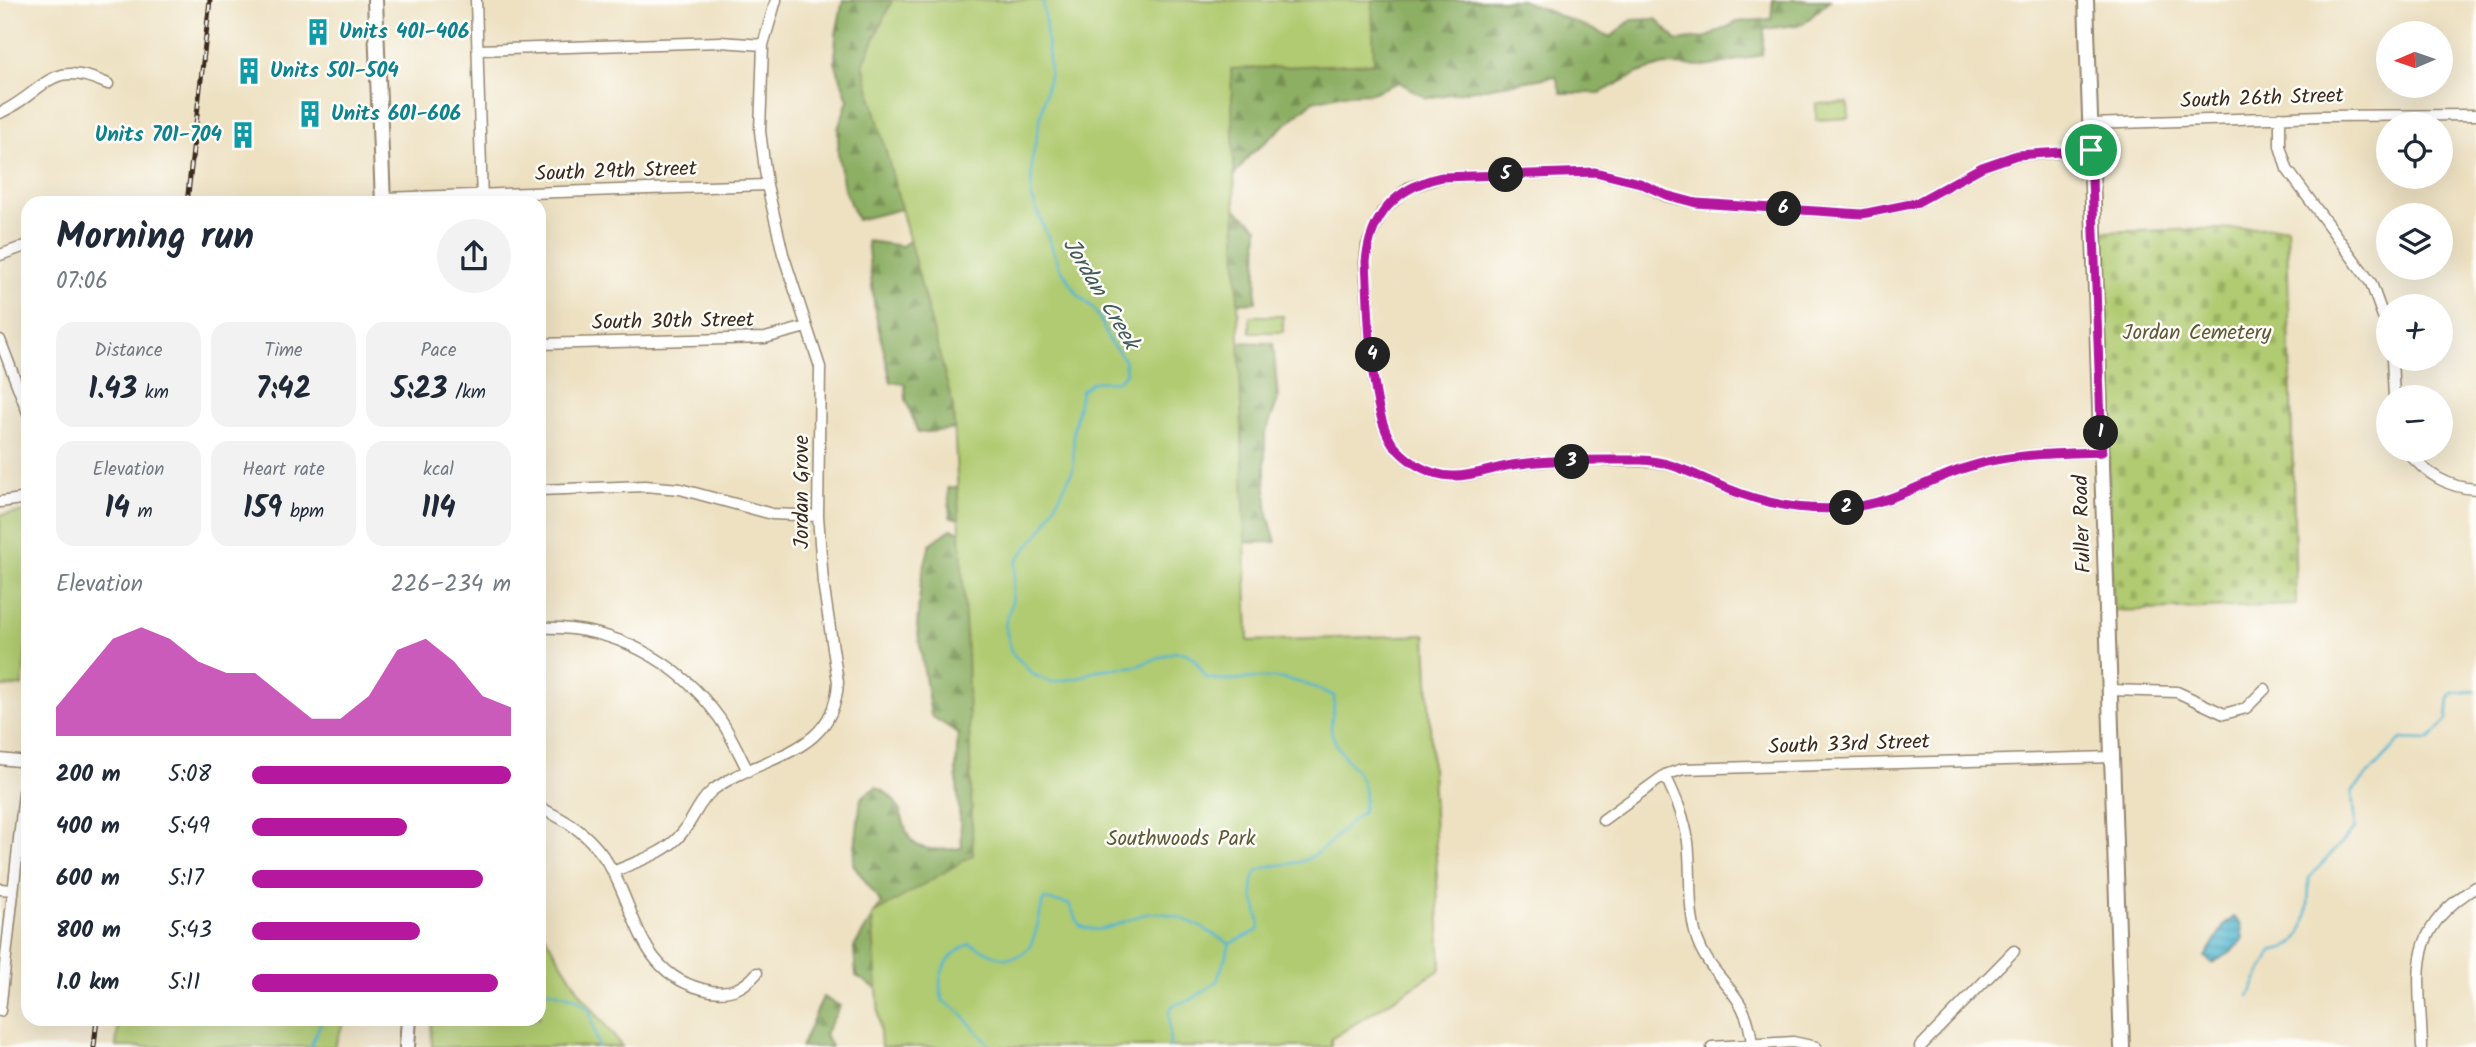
<!DOCTYPE html>
<html lang="en">
<head>
<meta charset="utf-8">
<style>
  body { margin:0; font-family:Kalam,sans-serif; background:#f2f2f3; color:#1f2937; height:100vh; display:flex; flex-direction:column; font-size:26px; white-space:nowrap }
  * { box-sizing:border-box; margin:0 }
  p { font-size:23px; color:#747a83 }
  .icon { flex:none; width:38px; height:38px; fill:none; stroke:currentColor; stroke-width:2; stroke-linecap:round; stroke-linejoin:round }
  .map { position:relative; flex:1; overflow:hidden }
  .sheet { position:absolute; left:21px; top:196px; width:525px; height:830px; display:flex; flex-direction:column; background:#fff; border-radius:21px; box-shadow:0 7px 28px #0002 }
  .sheet>* { flex:none }
  .needle { width:46px; rotate:268deg }
  .buttons { position:absolute; left:2376px; top:21px; display:grid; gap:14px }
  .buttons a { display:grid; place-items:center; width:77px; height:77px; border-radius:50%; background:#fff; box-shadow:0 7px 28px #0002; font-size:35px }
  .pin { position:absolute; display:grid; place-items:center; width:60px; height:60px; color:#fff; margin:-30px; border:4px solid #fff; border-radius:50%; box-shadow:0 2px 7px #0007 }
  .km { position:absolute; width:35px; height:35px; margin:-18px; border-radius:50%; background:#222; color:#fff; font-size:19px; line-height:35px; text-align:center }
  .round { display:grid; place-items:center; flex:none; width:74px; height:74px; border-radius:37px; background:#f2f2f3 }
  .overview { display:flex; align-items:center; justify-content:space-between; height:119px; padding:0 35px }
  h1 { font-size:38px; font-weight:800; line-height:52px }
  .metrics { display:grid; grid-template-columns:repeat(3,1fr); gap:10px; height:119px; padding:7px 35px }
  .metrics div { display:grid; align-content:center; border-radius:18px; background:#f2f2f3; text-align:center }
  .metrics b { font-size:30px; font-weight:800 }
  .metrics small { font-size:19px; font-weight:400 }
  .metrics p { font-size:19px }
  .chart { height:196px; padding:14px 35px }
  .chart p { display:flex; justify-content:space-between }
  .chart svg { width:100%; height:126px; margin-top:7px; fill:#b5179e; opacity:.7 }
  ul { padding:0 35px; list-style:none; font-size:23px }
  li { display:grid; grid-template-columns:112px 84px 1fr; align-items:center; height:52px }
  li i { height:18px; border-radius:9px; background:#b5179e }
  .map>svg:first-child { display:block }
  .forest { fill:url(#forest-firs); stroke:#646c40; stroke-width:2 }
  .cemetery { fill:url(#cemetery-stones); stroke:#767a48; stroke-width:2 }
  .park { fill:#b0cb71; stroke:#767a48; stroke-width:2 }
  .water { fill:url(#water-rules); stroke:#467076; stroke-width:2 }
  .lines { fill:none; stroke-linecap:round; stroke-linejoin:round }
  .stream { stroke:#50b5cf; stroke-width:2.5 }
  .street-casing { stroke:#948670; stroke-width:13 }
  .secondary-casing { stroke:#948670; stroke-width:18 }
  .street { stroke:#fff; stroke-width:10 }
  .secondary { stroke:#fff; stroke-width:14 }
  .rail-casing { stroke:#3b2a1e; stroke-width:5 }
  .rail { stroke:#fdfcf7; stroke-width:2.5; stroke-dasharray:8; stroke-linecap:butt }
  .route-casing { stroke:#fff; stroke-width:14 }
  .route { stroke:#b5179e; stroke-width:9 }
  .labels { text-anchor:middle; dominant-baseline:central; stroke-width:5; stroke-linejoin:round; paint-order:stroke }
  .culture-label { font-size:21px; font-weight:bold; fill:#0d838f; stroke:#fdfcf7; text-anchor:start }
  .street-label { font-size:21px; fill:#3b2a1e; stroke:#fdfcf7 }
  .park-label { font-size:21px; fill:#5e5a37; stroke:#fdfcf7 }
  .water-label { font-size:23px; font-style:italic; fill:#425b5c; stroke:#fdfcf7 }
</style>
</head>
<body>
<div class="map">
<svg width="2476" height="1047" viewBox="0 0 2476 1047">
  <defs>
    <pattern id="forest-firs" width="22" height="20" patternUnits="userSpaceOnUse" patternTransform="scale(1.75)"><rect width="22" height="20" fill="#8caf63"/><path d="M5 1l3.5 6h-7zM16 11l3.5 6h-7z" fill="#748f51"/></pattern>
    <pattern id="cemetery-stones" width="16" height="16" patternUnits="userSpaceOnUse" patternTransform="scale(1.75)"><rect width="16" height="16" fill="#b0cb71"/><path d="M2 7V4a2 2 0 0 1 4 0v3zM10 15v-3a2 2 0 0 1 4 0v3z" fill="#98ae61"/></pattern>
    <pattern id="water-rules" width="6" height="5" patternUnits="userSpaceOnUse" patternTransform="scale(1.75)"><rect width="6" height="5" fill="#50b5cf"/><path d="M0 2.5h6" fill="none" stroke="#4493a7"/></pattern>
  </defs>
  <rect width="100%" height="100%" fill="#fdfcf7"/>
  <filter id="ink" filterUnits="userSpaceOnUse"><feTurbulence type="fractalNoise" baseFrequency=".0143" numOctaves="2"/><feDisplacementMap in="SourceGraphic" scale="14" xChannelSelector="R" yChannelSelector="G"/><feConvolveMatrix kernelMatrix="1 2 1 2 8 2 1 2 1" color-interpolation-filters="sRGB"/></filter>
  <filter id="wash" filterUnits="userSpaceOnUse"><feTurbulence type="fractalNoise" baseFrequency=".00686" numOctaves="4" result="noise"/><feDisplacementMap in="SourceGraphic" scale="28" xChannelSelector="R" yChannelSelector="G"/><feGaussianBlur stdDeviation="1.57" result="paint"/><feColorMatrix in="noise" values="0 0 0 0 0 0 0 0 0 0 0 0 0 0 0 0 0 1.4 0 .05"/><feComposite in="paint" operator="in"/></filter>
  <g filter="url(#wash)">
    <rect width="100%" height="100%" fill="#eee1c2"/>
    <path class="forest" d="M843,0H1033L980,523L950,517L948,488L982,484L966,428L918,433L906,400L905,384L891,382L875,312L867,241L902,246L926,229L905,208L857,220L844,189L838,154V129L848,100L835,62L836,35Z
      M1049,0H1521L1611,37L1631,20L1656,19L1677,41L1708,37L1737,22L1771,19L1773,0H1830L1803,24L1764,29L1762,55L1711,66L1664,65L1638,73L1600,93H1561L1556,76L1426,98L1399,82L1371,93L1344,94L1313,101L1249,156L1232,178V206L1258,227L1256,302L1231,303L1232,342L1273,343L1278,399L1265,435V477L1268,515L1276,542L1037,546Z
      M951,529L988,539L1092,686L882,1013L877,989L856,976L854,947L881,903L853,864L861,798L876,787C926,811 878,859 962,848L956,769L958,733L931,716L917,626L921,580L930,544Z
      M823,997L840,1006L825,1034L831,1047H801Z"/>
    <path class="cemetery" d="M2287,227L2296,605L2113,611L2100,232Z"/>
    <path class="park" d="M892,0H1372L1374,63L1231,69L1248,641L1426,635L1441,969L1331,1039V1047H881L872,915L973,855L967,653L953,406L863,64Z
      M1848,103L1849,118L1816,120V104Z
      M1250,316H1283V332H1250Z
      M28,512V636L22,686L0,687V515Z
      M539,926L581,994L622,1047H432L431,1019L539,1018Z
      M119,1019V1018L345,1019L334,1047H116Z"/>
    <path class="water" d="M2234,917L2241,925L2243,940L2230,953L2212,963L2205,957L2225,924Z"/>
    <g class="lines">
      <path class="stream" d="M1043,0L1050,71L1032,159L1031,196L1060,267L1078,295L1093,308L1102,323L1109,341L1124,359L1126,373L1118,381L1092,382L1081,391L1074,429L1073,470L1044,527L1016,561L1012,602L1005,625L1011,652L1034,675L1051,682L1078,678L1097,670L1137,666L1174,652L1186,653L1194,659L1207,678C1228,683 1248,677 1269,678C1293,678 1313,686 1334,696C1336,709 1328,723 1332,734C1343,768 1374,770 1362,813C1340,827 1329,850 1305,860C1289,867 1272,862 1257,871C1244,894 1262,908 1259,930L1230,944
        M539,988L575,998L589,1009L598,1047
        M2249,996L2272,951C2277,949 2283,949 2288,947C2309,936 2309,898 2309,878L2355,828L2352,792L2401,739L2429,740L2447,720L2449,699L2453,693L2476,691
        M310,1047L323,1018
        M991,1047L959,1011L943,1001C934,975 946,956 969,944C980,947 995,958 1005,958C1039,960 1036,919 1044,899L1069,904L1080,926C1109,939 1130,911 1159,913C1184,915 1209,932 1230,944
        M1170,1047L1169,1012L1173,1005L1191,1000L1217,981L1230,944"/>
    </g>
  </g>
  <g filter="url(#ink)">
    <g class="lines">
      <defs>
        <path id="street" d="M476,0L482,202
          M478,50L720,42L763,45
          M0,113C48,90 49,57 108,84
          M2280,117V146L2287,169L2371,283L2389,333
          M2091,124L2322,116L2476,115
          M2091,151L2017,155L1982,167L1916,203L1862,214L1696,203L1666,196L1640,183L1595,172L1442,177L1408,188L1382,212L1367,245L1365,263C1369,305 1368,420 1396,448C1411,464 1430,475 1452,476C1474,477 1497,466 1519,464C1559,459 1601,460 1641,461C1673,461 1698,477 1726,488C1764,504 1804,511 1845,508C1892,504 1923,482 1965,468C2009,453 2056,454 2102,452
          M383,198L767,185
          M0,255L28,245
          M0,340L28,413
          M539,344L765,338L806,327
          M2392,359L2394,397
          M2406,450C2424,472 2447,488 2476,489
          M539,490L645,486L680,489L772,514L818,516
          M0,502L28,498
          M539,628C612,625 678,660 720,719C731,735 739,754 748,771
          M2110,690L2177,692L2224,714L2246,708L2265,689
          M0,759L27,762
          M1665,775C1675,796 1685,818 1688,842C1692,874 1687,908 1697,939C1713,984 1749,990 1752,1047
          M539,807C561,818 580,828 596,847C640,897 629,976 711,991C731,994 744,988 757,973
          M1603,820L1665,775L1683,769L2112,757
          M613,872C637,861 666,854 682,833C694,819 698,802 713,790C761,754 834,757 838,682L823,582L818,516L820,367L783,254L767,185L760,131L763,45L776,0
          M0,889L13,890
          M0,1011L28,757
          M1712,1047L1793,1042L1816,1047
          M1920,1047L2014,951
          M2422,1047C2420,973 2404,931 2476,887"/>
        <path id="secondary" d="M375,0L383,203
          M2086,0L2122,1047
          M407,1047L409,1018"/>
      </defs>
      <use href="#street" class="street-casing"/>
      <use href="#secondary" class="secondary-casing"/>
      <use href="#street" class="street"/>
      <use href="#secondary" class="secondary"/>
      <defs>
        <path id="rail" d="M187,203L210,0
          M94,1047L97,1018"/>
      </defs>
      <use href="#rail" class="rail-casing"/>
      <use href="#rail" class="rail"/>
    </g>
  </g>
  <g class="lines" filter="url(#ink)">
    <defs>
      <path id="route" d="M2091,150L2102,452C2056,454 2010,453 1965,468C1923,482 1892,504 1845,508C1805,511 1764,504 1726,488C1698,477 1673,461 1641,460C1601,460 1559,459 1519,464C1497,466 1474,477 1452,476C1430,475 1411,464 1396,448C1368,419 1369,305 1366,262C1370,216 1396,187 1442,177L1595,172L1640,183L1666,195L1696,203L1862,214L1916,203L1982,167L2017,155Z"/>
    </defs>
    <use href="#route" class="route-casing"/>
    <use href="#route" class="route"/>
  </g>
  <defs>
    <symbol id="building-bare" viewBox="-9 -9 18 18"><path d="M-4-6H4V6H1V3H-1V6H-4ZM-2.5-4.3h1.7v1.8h-1.7ZM.8-4.3h1.7v1.8H.8ZM-2.5-1h1.7V.8h-1.7ZM.8-1h1.7V.8H.8Z" fill="#0f9aa8" stroke="#fdfcf7" stroke-width="2.5" paint-order="stroke"/></symbol>
  </defs>
  <g fill-rule="evenodd">
    <use href="#building-bare" x="299" y="13" width="38" height="38"/>
    <use href="#building-bare" x="230" y="52" width="38" height="38"/>
    <use href="#building-bare" x="291" y="95" width="38" height="38"/>
    <use href="#building-bare" x="224" y="116" width="38" height="38"/>
  </g>
  <g class="labels">
    <g class="culture-label">
      <text x="339" y="32">Units 401-406</text>
      <text x="270" y="71">Units 501-504</text>
      <text x="331" y="114">Units 601-606</text>
      <text x="222" y="135" text-anchor="end">Units 701-704</text>
    </g>
    <g class="street-label">
      <text transform="translate(2262 99) rotate(-2)">South 26th Street</text>
      <text transform="translate(616 172) rotate(-2)">South 29th Street</text>
      <text transform="translate(673 322) rotate(-1)">South 30th Street</text>
      <text transform="translate(802 492) rotate(-90)">Jordan Grove</text>
      <text transform="translate(2083 524) rotate(-92)">Fuller Road</text>
      <text transform="translate(1849 745) rotate(-2)">South 33rd Street</text>
    </g>
    <g class="park-label">
      <text x="2197" y="333">Jordan Cemetery</text>
      <text x="1181" y="839">Southwoods Park</text>
    </g>
    <g class="water-label">
      <text transform="translate(1100 294) rotate(59)">Jordan Creek</text>
    </g>
  </g>
</svg>
<div class="buttons">
<a><svg class="needle" viewBox="-14 -14 28 28"><path d="M0-13l5 13h-10z" fill="#e53935"/><path d="M0 13l5-13h-10z" fill="#747a83"/></svg></a>
<a><svg class="icon" aria-label="locate" viewBox="0 0 24 24"><circle cx="12" cy="12" r="6"/><path d="M12 2v4M12 18v4M2 12h4M18 12h4"/></svg></a>
<a><svg class="icon" aria-label="layers" viewBox="0 0 24 24"><path d="M12 4l9 5-9 5-9-5zM3 14l9 5 9-5"/></svg></a>
<a>+</a>
<a>−</a>
</div>
<div class="pin" style="left:2091px;top:150px;background:#1e9e55"><svg class="icon" aria-label="arrive" viewBox="0 0 24 24"><path d="M6 21V4h12l-3 4 3 4H6"/></svg></div>
<b class="km" style="left:2101px;top:433px">1</b>
<b class="km" style="left:1847px;top:508px">2</b>
<b class="km" style="left:1572px;top:462px">3</b>
<b class="km" style="left:1373px;top:355px">4</b>
<b class="km" style="left:1506px;top:175px">5</b>
<b class="km" style="left:1784px;top:209px">6</b>
<section class="sheet">
<div class="overview"><div><h1>Morning run</h1><p>07:06</p></div><a class="round"><svg class="icon" aria-label="share" viewBox="0 0 24 24"><path d="M12 15V3M7 8l5-5 5 5M5 13v7h14v-7"/></svg></a></div>
<div class="metrics">
<div><p>Distance</p><b>1.43<small> km</small></b></div>
<div><p>Time</p><b>7:42</b></div>
<div><p>Pace</p><b>5:23<small> /km</small></b></div>
</div>
<div class="metrics">
<div><p>Elevation</p><b>14<small> m</small></b></div>
<div><p>Heart rate</p><b>159<small> bpm</small></b></div>
<div><p>kcal</p><b>114</b></div>
</div>
<div class="chart"><p><span>Elevation</span>226–234 m</p>
<svg viewBox="0 0 160 44" preserveAspectRatio="none"><path d="M0 44V34L10 22L20 10L30 6L40 10L50 18L60 22L70 22L80 30L90 38L100 38L110 30L120 14L130 10L140 18L150 30L160 34V44z"/></svg>
</div>
<ul>
<li><b>200 m</b>5:08<i style="width:100%"></i></li>
<li><b>400 m</b>5:49<i style="width:60%"></i></li>
<li><b>600 m</b>5:17<i style="width:89%"></i></li>
<li><b>800 m</b>5:43<i style="width:65%"></i></li>
<li><b>1.0 km</b>5:11<i style="width:95%"></i></li>
</ul>
</section>
</div>
</body>
</html>
